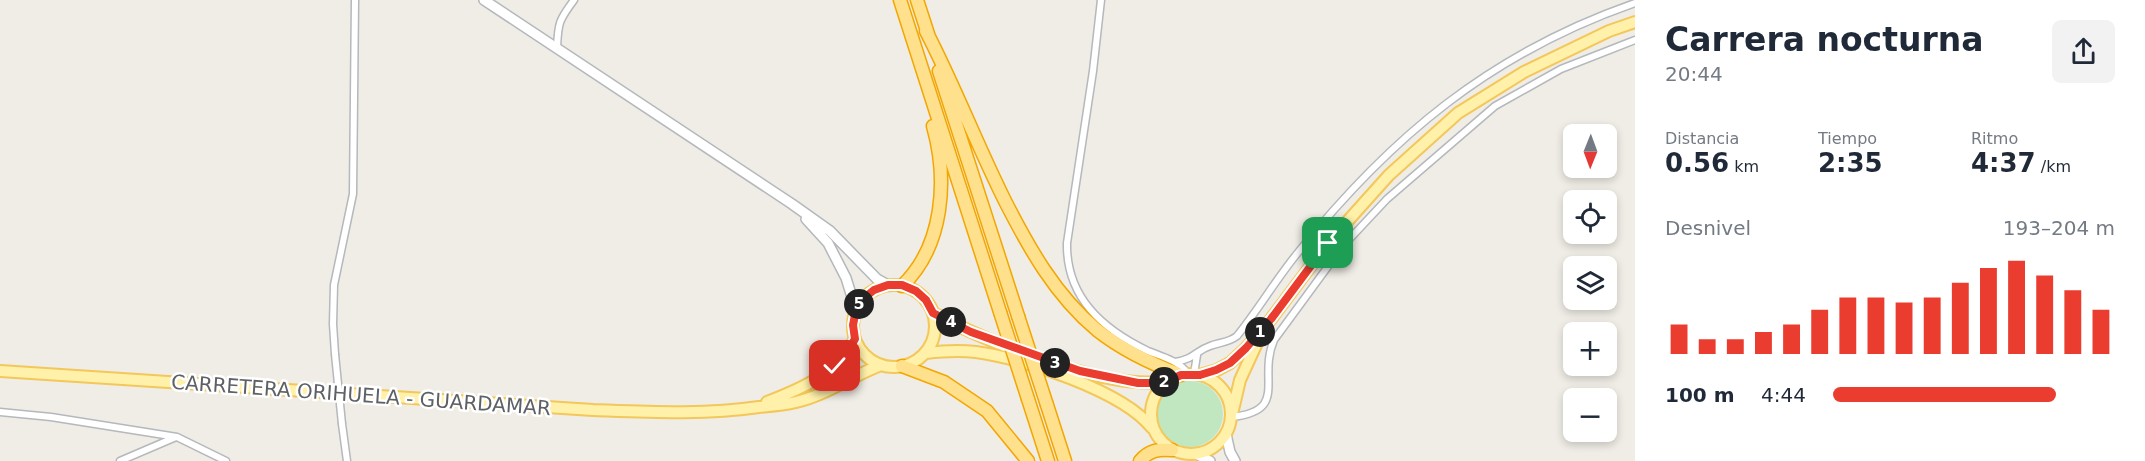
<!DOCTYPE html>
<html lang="es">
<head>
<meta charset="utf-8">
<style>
  body { margin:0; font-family:"DejaVu Sans",sans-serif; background:#f2f2f3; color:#1f2937; height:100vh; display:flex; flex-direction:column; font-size:22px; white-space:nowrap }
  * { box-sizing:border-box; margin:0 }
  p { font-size:20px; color:#747a83 }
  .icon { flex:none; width:33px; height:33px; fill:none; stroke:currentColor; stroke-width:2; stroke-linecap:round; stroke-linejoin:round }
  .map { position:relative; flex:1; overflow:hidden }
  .sheet { display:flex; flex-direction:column; background:#fff; width:510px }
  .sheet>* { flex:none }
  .needle { width:39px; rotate:181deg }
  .fabs { position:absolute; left:1563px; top:124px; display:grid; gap:12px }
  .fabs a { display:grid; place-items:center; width:54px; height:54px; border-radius:9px; background:#fff; box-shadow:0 3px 9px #0003; font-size:30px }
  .pin { position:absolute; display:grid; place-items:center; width:51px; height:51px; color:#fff; margin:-26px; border-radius:12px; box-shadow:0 3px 9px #0006 }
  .km { position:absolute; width:30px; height:30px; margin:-15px; border-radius:50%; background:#222; color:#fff; font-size:16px; line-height:30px; text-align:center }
  .round { display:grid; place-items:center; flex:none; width:63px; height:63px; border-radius:9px; background:#f2f2f3 }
  .summary { display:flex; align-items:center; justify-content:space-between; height:102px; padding:0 30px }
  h1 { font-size:33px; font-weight:800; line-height:45px }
  .stats { display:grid; grid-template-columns:repeat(3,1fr); gap:9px; height:102px; padding:6px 30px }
  .stats div { display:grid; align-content:center }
  .stats b { font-size:26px; font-weight:800 }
  .stats small { font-size:16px; font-weight:400 }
  .stats p { font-size:16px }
  .chart { height:168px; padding:12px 30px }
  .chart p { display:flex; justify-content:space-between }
  .chart svg { width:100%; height:108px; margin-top:6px; stroke:#eb3d2f; stroke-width:6 }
  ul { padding:0 30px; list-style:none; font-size:20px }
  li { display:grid; grid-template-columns:96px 72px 1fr; align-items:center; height:45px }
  li i { height:15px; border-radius:8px; background:#eb3d2f }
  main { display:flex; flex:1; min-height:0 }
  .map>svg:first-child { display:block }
  .green { fill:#c1e7c1 }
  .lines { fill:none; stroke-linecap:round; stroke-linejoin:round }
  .minor-casing { stroke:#b5b8bc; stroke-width:9 }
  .secondary-casing { stroke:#b4b8bd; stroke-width:12 }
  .primary-casing { stroke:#f3c75a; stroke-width:14 }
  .motorway-casing { stroke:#f4a600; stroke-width:15 }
  .minor { stroke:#fff; stroke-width:6 }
  .secondary { stroke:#fff; stroke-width:9 }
  .primary { stroke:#fff1aa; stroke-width:10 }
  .motorway { stroke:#fee08d; stroke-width:12 }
  .minor-bridge-casing { stroke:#b5b8bc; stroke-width:9; stroke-linecap:butt }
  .motorway-bridge-casing { stroke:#f4a600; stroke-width:15; stroke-linecap:butt }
  .minor-bridge { stroke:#fff; stroke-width:6 }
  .motorway-bridge { stroke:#fee08d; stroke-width:12 }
  .route-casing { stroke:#fff; stroke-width:12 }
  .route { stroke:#eb3d2f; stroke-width:8 }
  .labels { text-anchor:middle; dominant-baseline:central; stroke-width:5; stroke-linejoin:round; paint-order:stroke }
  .street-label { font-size:20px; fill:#5d6166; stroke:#fff }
</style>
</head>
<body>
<main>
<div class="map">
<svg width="1635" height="461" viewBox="0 0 1635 461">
  <rect width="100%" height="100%" fill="#efede5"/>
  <path class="green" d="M1157 414a33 33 0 1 1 66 0a33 33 0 1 1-66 0Z"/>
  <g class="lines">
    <defs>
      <path id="minor" d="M1101,0L1093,71L1067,243C1066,297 1102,329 1148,351C1160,356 1176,360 1185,370
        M557,48C558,23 559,20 574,0
        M335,354L333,324L334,285L353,194L355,0
        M1175,362C1195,359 1195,351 1210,346C1220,342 1228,343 1237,336C1258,310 1275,281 1296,255C1390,137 1491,53 1635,3
        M1194,374L1197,355
        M0,412L51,417L177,437L226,461
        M1231,417C1290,411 1257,379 1274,340L1343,246L1387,199L1495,106L1561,69L1635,40
        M342,424L347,461
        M120,461L176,437"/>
      <path id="secondary" d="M484,0L792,204L830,231L877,279L888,285
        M806,219L828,243L846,278L856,310
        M1226,434L1230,452L1235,461
        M1196,454L1210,461"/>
      <path id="primary" d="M853 326a41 41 0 1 1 82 0a41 41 0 1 1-82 0Z
        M933,313C985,341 1109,392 1167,381
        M926,353C943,351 959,350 976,352C1023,358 1123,391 1152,428
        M0,371L593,410C649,412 704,415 759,407C771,406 784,405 796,402C826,395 852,376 881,365
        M1151 414a40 40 0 1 1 80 0a40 40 0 1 1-80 0Z
        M1200,375L1217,370L1230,363L1246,348L1271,319L1328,243L1389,175L1458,113L1524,72L1609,31L1635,22
        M767,402C803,388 836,374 855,339
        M1233,410L1240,380L1257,343"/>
      <path id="motorway" d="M900,0L1000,312
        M917,0L929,37
        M926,31C955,87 977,145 1005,201C1029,248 1055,295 1097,330C1121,349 1152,364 1181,375
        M939,71L1018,316
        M902,286C944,246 948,179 933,126
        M902,366L944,382L987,411L1028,461
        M1028,399L1048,461
        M1047,405L1065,461
        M1140,461C1149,450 1159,449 1172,450"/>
    </defs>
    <use href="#minor" class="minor-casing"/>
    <use href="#secondary" class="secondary-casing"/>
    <use href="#primary" class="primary-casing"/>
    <use href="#motorway" class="motorway-casing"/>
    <use href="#minor" class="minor"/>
    <use href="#secondary" class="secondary"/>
    <use href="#primary" class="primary"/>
    <use href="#motorway" class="motorway"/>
    <defs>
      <path id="minor-bridge" d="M335,354L342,424"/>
      <path id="motorway-bridge" d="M1000,312L1028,399
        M1018,316L1047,405"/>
    </defs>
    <use href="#minor-bridge" class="minor-bridge-casing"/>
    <use href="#motorway-bridge" class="motorway-bridge-casing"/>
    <use href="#minor-bridge" class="minor-bridge"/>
    <use href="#motorway-bridge" class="motorway-bridge"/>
  </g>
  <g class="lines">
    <defs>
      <path id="route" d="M835,366L846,354L855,339L853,325L856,310L864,298L874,290L888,285H902L916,291L926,300L933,313L971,332L1080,371L1138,383H1156L1168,381L1181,375H1200L1216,370L1230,363L1246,348L1271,319L1328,243"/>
    </defs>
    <use href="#route" class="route-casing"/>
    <use href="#route" class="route"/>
  </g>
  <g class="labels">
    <g class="street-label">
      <text transform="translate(361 395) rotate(4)">CARRETERA ORIHUELA - GUARDAMAR</text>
    </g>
  </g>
</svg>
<div class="fabs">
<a><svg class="needle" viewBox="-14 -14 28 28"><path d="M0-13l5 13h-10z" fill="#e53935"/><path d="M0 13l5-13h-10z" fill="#747a83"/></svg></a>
<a><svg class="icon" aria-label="locate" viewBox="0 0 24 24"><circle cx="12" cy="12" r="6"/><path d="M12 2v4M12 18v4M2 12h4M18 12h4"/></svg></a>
<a><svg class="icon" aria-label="layers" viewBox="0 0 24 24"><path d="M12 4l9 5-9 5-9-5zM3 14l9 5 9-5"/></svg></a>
<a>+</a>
<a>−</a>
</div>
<div class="pin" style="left:1328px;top:243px;background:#1e9e55"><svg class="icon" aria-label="arrive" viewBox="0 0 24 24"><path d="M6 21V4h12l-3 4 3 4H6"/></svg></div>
<div class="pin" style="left:835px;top:366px;background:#d93025"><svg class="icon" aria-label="check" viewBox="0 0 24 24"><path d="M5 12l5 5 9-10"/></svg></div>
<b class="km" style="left:1260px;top:332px">1</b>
<b class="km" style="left:1164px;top:382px">2</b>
<b class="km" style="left:1055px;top:363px">3</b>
<b class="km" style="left:951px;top:322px">4</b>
<b class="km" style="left:859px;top:304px">5</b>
</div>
<section class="sheet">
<div class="summary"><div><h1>Carrera nocturna</h1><p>20:44</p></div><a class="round"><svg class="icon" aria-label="share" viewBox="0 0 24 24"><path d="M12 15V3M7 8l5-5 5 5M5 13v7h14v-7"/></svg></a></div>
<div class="stats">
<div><p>Distancia</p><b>0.56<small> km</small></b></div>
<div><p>Tiempo</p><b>2:35</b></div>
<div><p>Ritmo</p><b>4:37<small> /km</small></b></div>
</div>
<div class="chart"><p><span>Desnivel</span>193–204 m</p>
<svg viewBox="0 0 160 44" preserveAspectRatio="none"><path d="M5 44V32M15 44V38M25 44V38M35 44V35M45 44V32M55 44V26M65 44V21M75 44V21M85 44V23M95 44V21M105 44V15M115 44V9M125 44V6M135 44V12M145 44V18M155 44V26"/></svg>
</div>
<ul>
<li><b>100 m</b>4:44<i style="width:79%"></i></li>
</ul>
</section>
</main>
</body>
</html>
